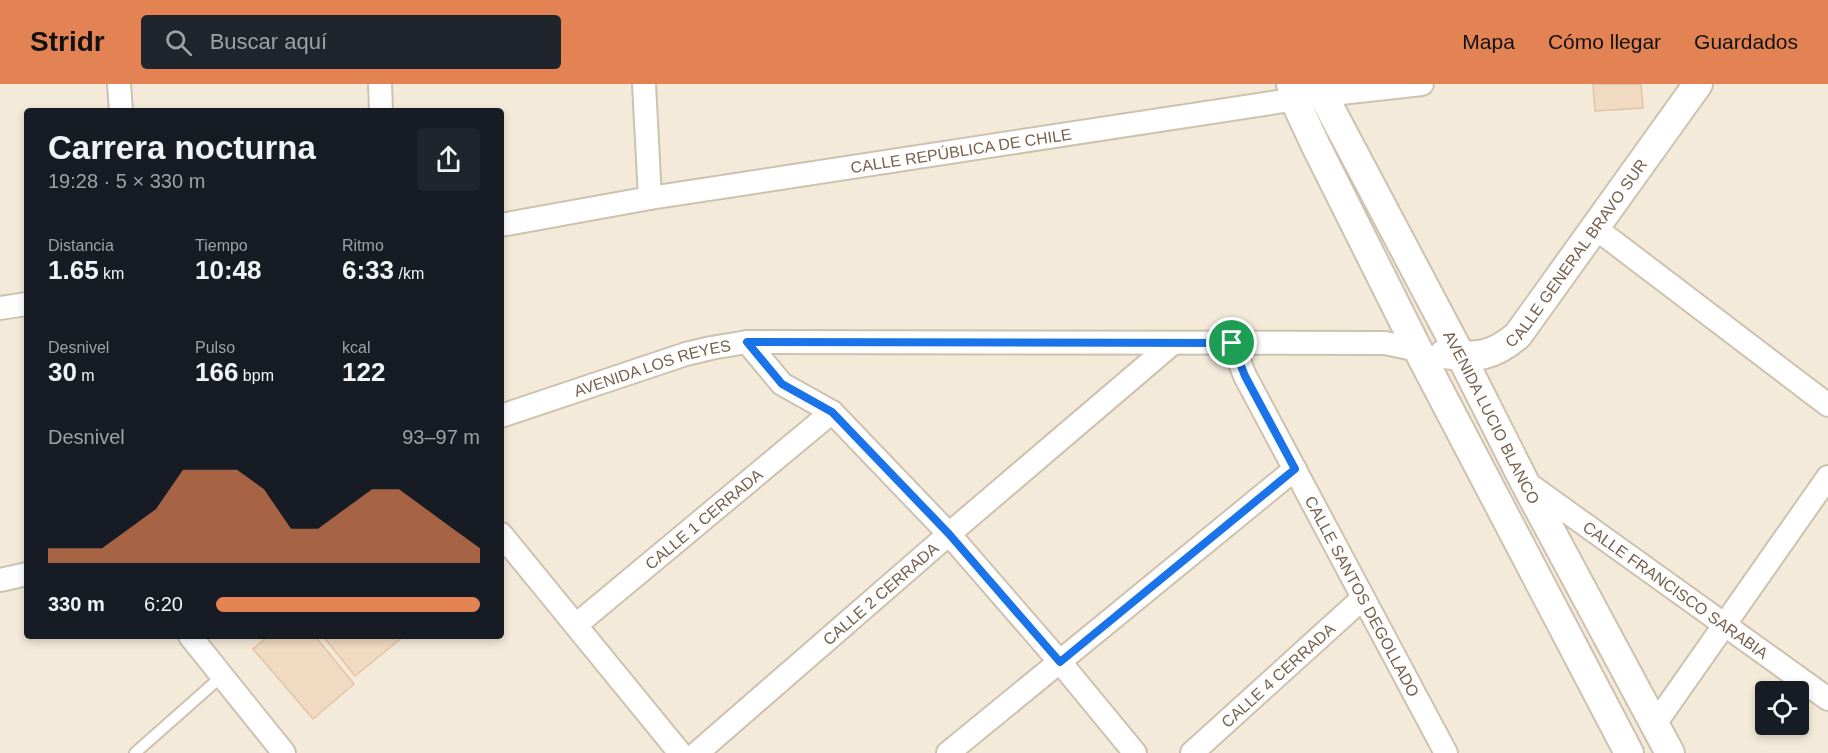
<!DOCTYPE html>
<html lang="es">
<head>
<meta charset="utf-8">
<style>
  body { margin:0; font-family:Arial,sans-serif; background:#20242c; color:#f1f3f6; height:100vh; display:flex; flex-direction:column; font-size:22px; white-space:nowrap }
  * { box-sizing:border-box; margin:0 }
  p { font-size:20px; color:#9ea1a6 }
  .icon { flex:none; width:33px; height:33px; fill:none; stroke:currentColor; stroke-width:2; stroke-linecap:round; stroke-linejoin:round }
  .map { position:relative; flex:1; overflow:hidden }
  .sheet { position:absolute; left:24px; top:24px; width:480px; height:531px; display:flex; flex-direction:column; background:#171b24; border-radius:6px; box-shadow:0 3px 9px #0003 }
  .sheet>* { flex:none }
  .tools { position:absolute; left:1755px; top:597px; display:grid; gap:12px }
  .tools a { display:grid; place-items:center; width:54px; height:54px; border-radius:6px; background:#171b24; box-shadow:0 3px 9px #0003; font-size:30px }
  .pin { position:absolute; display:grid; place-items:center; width:51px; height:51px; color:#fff; margin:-26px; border:3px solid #fff; border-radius:50%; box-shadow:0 2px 6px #0007 }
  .round { display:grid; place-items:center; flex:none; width:63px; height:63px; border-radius:6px; background:#20242c }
  .head { display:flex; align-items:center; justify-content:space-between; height:102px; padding:0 24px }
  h1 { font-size:33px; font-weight:600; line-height:45px }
  .metrics { display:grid; grid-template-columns:repeat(3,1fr); gap:9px; height:102px; padding:6px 24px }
  .metrics div { display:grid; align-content:center }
  .metrics b { font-size:26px; font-weight:600 }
  .metrics small { font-size:16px; font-weight:400 }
  .metrics p { font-size:16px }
  .chart { height:168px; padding:12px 24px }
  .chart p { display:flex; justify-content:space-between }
  .chart svg { width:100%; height:108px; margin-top:6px; fill:#e38353; opacity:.7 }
  ul { padding:0 24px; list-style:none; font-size:20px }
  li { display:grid; grid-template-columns:96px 72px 1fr; align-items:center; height:45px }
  li i { height:15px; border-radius:8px; background:#e38353 }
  header { display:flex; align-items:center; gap:36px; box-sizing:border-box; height:84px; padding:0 30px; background:#e38353; color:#111 }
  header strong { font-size:28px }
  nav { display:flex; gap:33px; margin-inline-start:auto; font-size:21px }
  .search { width:420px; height:54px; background:#20242c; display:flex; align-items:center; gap:15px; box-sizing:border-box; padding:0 21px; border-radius:6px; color:#9ea1a6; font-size:22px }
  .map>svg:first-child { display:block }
  .residential { fill:#f4ead9; fill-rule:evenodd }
  .building { fill:#f1dac2; stroke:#e4c3a3; stroke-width:1.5 }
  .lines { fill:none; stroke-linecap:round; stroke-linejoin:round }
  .service-casing { stroke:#cfc1af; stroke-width:14 }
  .minor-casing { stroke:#cfc1af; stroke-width:26 }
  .tertiary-casing { stroke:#cfc1af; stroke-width:32 }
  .service { stroke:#fff; stroke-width:10 }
  .minor { stroke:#fff; stroke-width:22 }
  .tertiary { stroke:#fff; stroke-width:28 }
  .route-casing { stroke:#fff; stroke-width:12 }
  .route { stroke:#1a73e8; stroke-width:8 }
  .labels { text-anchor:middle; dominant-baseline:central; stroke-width:5; stroke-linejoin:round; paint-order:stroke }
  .street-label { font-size:16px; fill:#78614d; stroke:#fffbf1 }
</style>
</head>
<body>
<header>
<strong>Stridr</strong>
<div class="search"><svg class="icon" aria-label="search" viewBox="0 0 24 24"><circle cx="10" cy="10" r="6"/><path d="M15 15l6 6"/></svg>Buscar aquí</div>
<nav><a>Mapa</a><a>Cómo llegar</a><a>Guardados</a></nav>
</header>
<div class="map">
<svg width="1828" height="669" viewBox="0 0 1828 669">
  <rect width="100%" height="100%" fill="#fcf7eb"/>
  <path class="residential" d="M0,0H1828V669H0ZM27,27H501V552H27ZM1766,608H1798V640H1766Z"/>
  <path class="building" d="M1593,0H1641L1643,24L1595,27Z
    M268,552H315L354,600L313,635L253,565Z
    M323,552H404L355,592Z"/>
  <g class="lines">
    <defs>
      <path id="service" d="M135,669L222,592"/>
      <g id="minor">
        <path d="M119,0L121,27"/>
        <path d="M380,0L381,27"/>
        <path d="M644,0L650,114"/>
        <path id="s1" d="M501,141L650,114L1323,11L1422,0"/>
        <path d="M1594,143L1828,321"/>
        <path d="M0,224L27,220"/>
        <path d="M747,258L782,300L832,328L949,450L1060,578L1135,669"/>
        <path id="s2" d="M1232,259L1245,292L1446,669"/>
        <path id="s3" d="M501,332L686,270L711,264L747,258L1385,259L1418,266"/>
        <path id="s4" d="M1527,399L1828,615"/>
        <path d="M501,450L680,669"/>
        <path d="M0,496L27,490"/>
        <path id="s5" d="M576,541L832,328"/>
        <path d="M190,552L284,669"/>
        <path d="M1655,640L1828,393"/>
        <path id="s6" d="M697,669L949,450L1173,259"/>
        <path d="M948,669L1295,385"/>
        <path id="s7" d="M1192,669L1363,514"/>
      </g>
      <g id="tertiary">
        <path d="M1291,0L1295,17L1316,62L1418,266L1629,669"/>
        <path id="s8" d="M1311,0L1323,11L1461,272L1524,397L1670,669"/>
        <path id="s9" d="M1444,270C1476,274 1493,273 1518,251L1698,0"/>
      </g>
    </defs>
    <use href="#service" class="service-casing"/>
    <use href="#minor" class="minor-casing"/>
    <use href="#tertiary" class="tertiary-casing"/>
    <use href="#service" class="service"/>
    <use href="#minor" class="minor"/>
    <use href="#tertiary" class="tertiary"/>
  </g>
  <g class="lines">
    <defs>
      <path id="route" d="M747,258L1232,259L1245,292L1295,385L1060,578L949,450L832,328L782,300Z"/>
    </defs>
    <use href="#route" class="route-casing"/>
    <use href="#route" class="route"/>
  </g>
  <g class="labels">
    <g class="street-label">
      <text stroke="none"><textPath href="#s1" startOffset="466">CALLE REPÚBLICA DE CHILE</textPath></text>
      <text stroke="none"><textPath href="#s9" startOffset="180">CALLE GENERAL BRAVO SUR</textPath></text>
      <text stroke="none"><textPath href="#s3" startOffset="159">AVENIDA LOS REYES</textPath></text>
      <text stroke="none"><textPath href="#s8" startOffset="380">AVENIDA LUCIO BLANCO</textPath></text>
      <text stroke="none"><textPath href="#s5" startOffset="166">CALLE 1 CERRADA</textPath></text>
      <text stroke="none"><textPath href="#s4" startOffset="183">CALLE FRANCISCO SARABIA</textPath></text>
      <text stroke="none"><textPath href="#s6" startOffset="243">CALLE 2 CERRADA</textPath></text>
      <text stroke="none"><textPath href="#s2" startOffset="285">CALLE SANTOS DEGOLLADO</textPath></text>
      <text stroke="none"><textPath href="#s7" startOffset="116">CALLE 4 CERRADA</textPath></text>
    </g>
  </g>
</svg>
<div class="tools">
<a><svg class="icon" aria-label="locate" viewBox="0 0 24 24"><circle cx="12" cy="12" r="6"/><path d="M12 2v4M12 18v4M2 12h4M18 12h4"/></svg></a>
</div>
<div class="pin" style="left:1232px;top:259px;background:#1e9e55"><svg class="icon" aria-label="arrive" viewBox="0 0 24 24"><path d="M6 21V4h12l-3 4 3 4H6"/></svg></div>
<section class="sheet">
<div class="head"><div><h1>Carrera nocturna</h1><p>19:28 · 5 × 330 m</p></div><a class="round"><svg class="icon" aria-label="share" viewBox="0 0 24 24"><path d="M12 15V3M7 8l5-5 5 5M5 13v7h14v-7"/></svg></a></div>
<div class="metrics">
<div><p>Distancia</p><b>1.65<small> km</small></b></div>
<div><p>Tiempo</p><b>10:48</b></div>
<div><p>Ritmo</p><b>6:33<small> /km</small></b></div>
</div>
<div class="metrics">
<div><p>Desnivel</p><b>30<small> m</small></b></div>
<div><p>Pulso</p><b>166<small> bpm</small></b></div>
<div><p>kcal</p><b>122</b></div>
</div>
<div class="chart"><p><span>Desnivel</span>93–97 m</p>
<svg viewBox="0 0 160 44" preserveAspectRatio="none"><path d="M0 44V38L10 38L20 38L30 30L40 22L50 6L60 6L70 6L80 14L90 30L100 30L110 22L120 14L130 14L140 22L150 30L160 38V44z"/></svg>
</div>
<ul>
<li><b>330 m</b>6:20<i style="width:100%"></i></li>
</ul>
</section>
</div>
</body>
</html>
